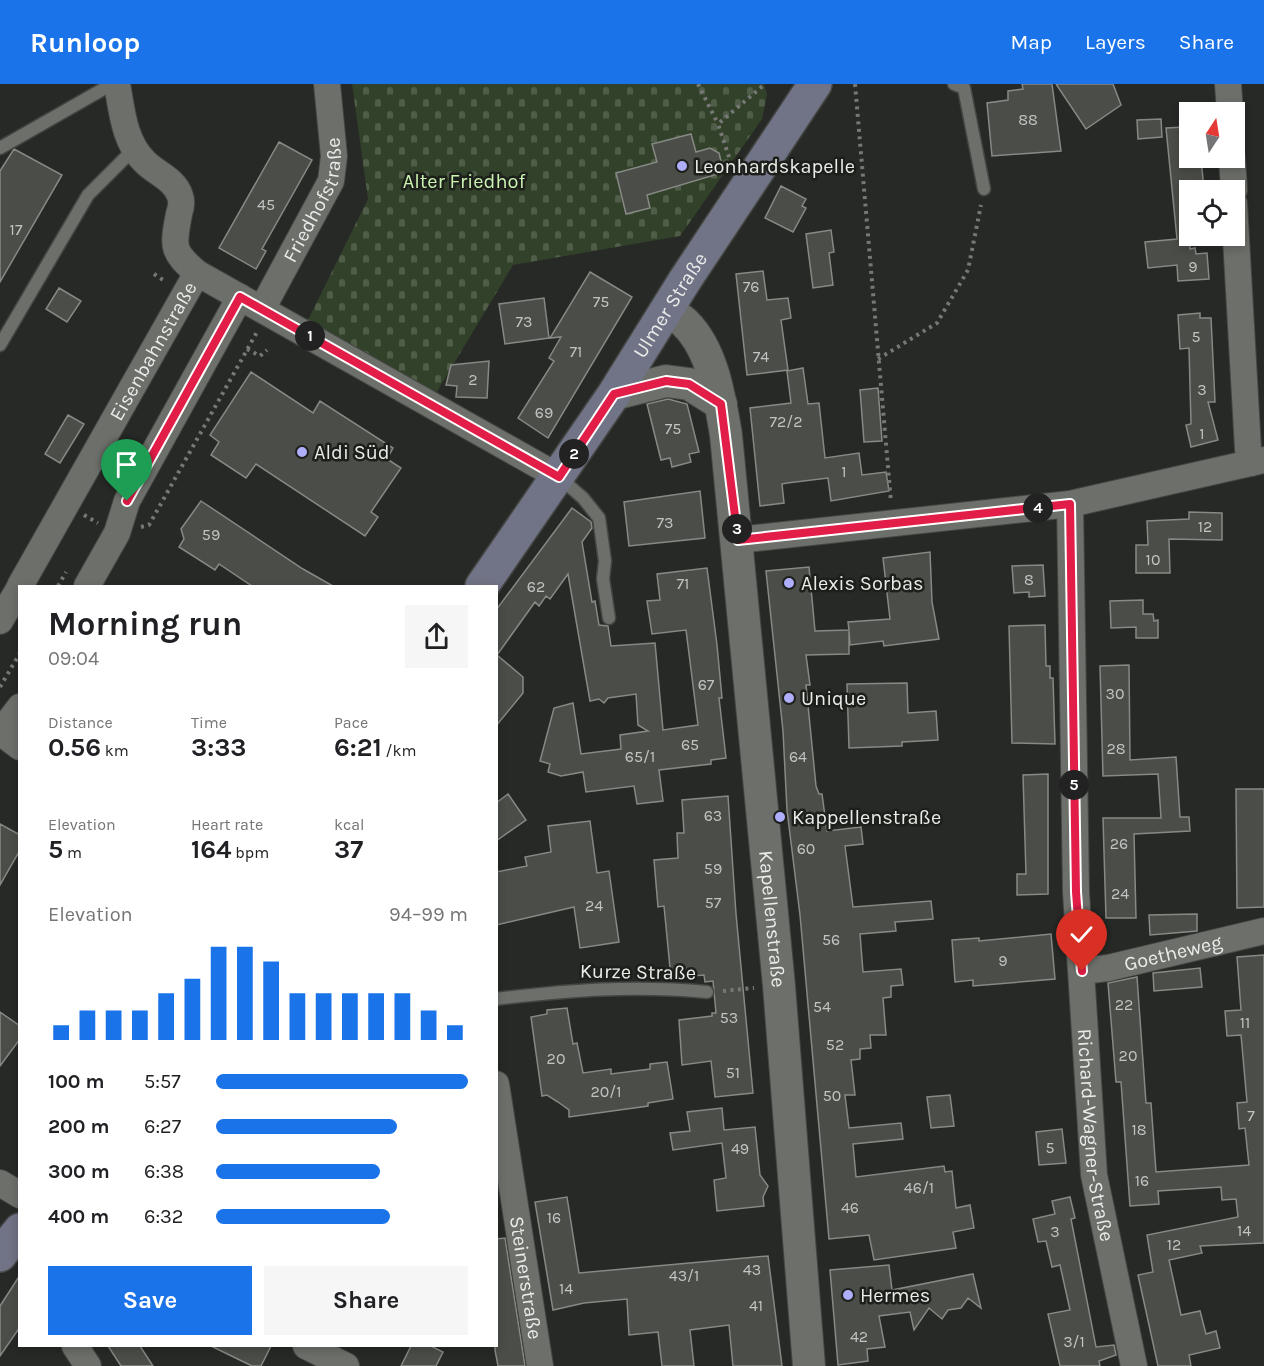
<!DOCTYPE html>
<html lang="en">
<head>
<meta charset="utf-8">
<style>
  body { margin:0; font-family:Karla,sans-serif; background:#f6f6f6; color:#202124; height:100vh; display:flex; flex-direction:column; font-size:22px; white-space:nowrap }
  * { box-sizing:border-box; margin:0 }
  p { font-size:20px; color:#757577 }
  .icon { flex:none; width:33px; height:33px; fill:none; stroke:currentColor; stroke-width:2; stroke-linecap:round; stroke-linejoin:round }
  .map { position:relative; flex:1; overflow:hidden }
  .details { position:absolute; left:18px; top:501px; width:480px; height:762px; display:flex; flex-direction:column; background:#fff; border-radius:0px; box-shadow:0 3px 9px #0003 }
  .details>* { flex:none }
  .needle { width:39px; rotate:12deg }
  .controls { position:absolute; left:1179px; top:18px; display:grid; gap:12px }
  .controls a { display:grid; place-items:center; width:66px; height:66px; border-radius:0px; background:#fff; box-shadow:0 3px 9px #0003; font-size:30px }
  .pin { position:absolute; display:grid; place-items:center; width:51px; height:51px; color:#fff; margin:-62px -26px; border-radius:50% 50% 50% 0; rotate:-45deg; box-shadow:0 0 6px #0007 }
  .pin .icon { rotate:45deg }
  .km { position:absolute; width:30px; height:30px; margin:-15px; border-radius:50%; background:#222; color:#fff; font-size:16px; line-height:30px; text-align:center }
  .round { display:grid; place-items:center; flex:none; width:63px; height:63px; border-radius:0px; background:#f6f6f6 }
  .headline { display:flex; align-items:center; justify-content:space-between; height:102px; padding:0 30px }
  h1 { font-size:33px; font-weight:700; line-height:45px }
  .figures { display:grid; grid-template-columns:repeat(3,1fr); gap:9px; height:102px; padding:6px 30px }
  .figures div { display:grid; align-content:center }
  .figures b { font-size:26px; font-weight:700 }
  .figures small { font-size:16px; font-weight:400 }
  .figures p { font-size:16px }
  .chart { height:168px; padding:12px 30px }
  .chart p { display:flex; justify-content:space-between }
  .chart svg { width:100%; height:108px; margin-top:6px; stroke:#1a73e8; stroke-width:6 }
  .cta { display:flex; gap:12px; margin-top:auto; padding:12px 30px }
  .cta a { flex:1; height:69px; border-radius:0px; background:#1a73e8; color:#fff; font-size:24px; font-weight:700; line-height:69px; text-align:center }
  .cta a+a { background:#f6f6f6; color:#202124 }
  ul { padding:0 30px; list-style:none; font-size:20px }
  li { display:grid; grid-template-columns:96px 72px 1fr; align-items:center; height:45px }
  li i { height:15px; border-radius:8px; background:#1a73e8 }
  header { display:flex; align-items:center; gap:36px; box-sizing:border-box; height:84px; padding:0 30px; background:#1a73e8; color:#fff }
  header strong { font-size:28px }
  nav { display:flex; gap:33px; margin-inline-start:auto; font-size:21px }
  .map>svg:first-child { display:block }
  .cemetery { fill:url(#cemetery-stones) }
  .building { fill:#4a4d48; stroke:#868984; stroke-width:1.5 }
  .lines { fill:none; stroke-linecap:round; stroke-linejoin:round }
  .service-casing { stroke:#444643; stroke-width:15 }
  .minor-casing { stroke:#444643; stroke-width:28 }
  .tertiary-casing { stroke:#444643; stroke-width:34 }
  .secondary-casing { stroke:#444643; stroke-width:36 }
  .path { stroke:#767875; stroke-width:4; stroke-dasharray:3 4.5; stroke-linecap:butt }
  .service { stroke:#6c6f6a; stroke-width:12 }
  .minor { stroke:#6c6f6a; stroke-width:26 }
  .tertiary { stroke:#6c6f6a; stroke-width:32 }
  .secondary { stroke:#717386; stroke-width:33 }
  .route-casing { stroke:#fff; stroke-width:12 }
  .route { stroke:#e11d48; stroke-width:8 }
  .poi-dot { fill:#aeaefa; stroke:#1d1f1b; stroke-width:2 }
  .labels { text-anchor:middle; dominant-baseline:central; stroke-width:5; stroke-linejoin:round; paint-order:stroke }
  .number-label { font-size:16px; fill:#c2c4c1 }
  .poi-label { font-size:20px; fill:#eaece9; stroke:#1d1f1b; text-anchor:start }
  .park-label { font-size:20px; fill:#caf3b1; stroke:#1d1f1b }
  .street-label { font-size:20px; fill:#eaece9; stroke:#1d1f1b }
</style>
</head>
<body>
<header>
<strong>Runloop</strong>
<nav><a>Map</a><a>Layers</a><a>Share</a></nav>
</header>
<div class="map">
<svg width="1264" height="1282" viewBox="0 0 1264 1282">
  <defs>
    <pattern id="cemetery-stones" width="16" height="16" patternUnits="userSpaceOnUse" patternTransform="scale(1.5)"><rect width="16" height="16" fill="#324129"/><path d="M2 7V4a2 2 0 0 1 4 0v3zM10 15v-3a2 2 0 0 1 4 0v3z" fill="#505d48"/></pattern>
  </defs>
  <rect width="100%" height="100%" fill="#262925"/>
  <path class="cemetery" d="M352,0H764L767,10L762,35L680,152L513,181L435,311L308,236L368,115Z"/>
  <path class="building" d="M1022,0H1052L1061,67L992,72L987,19L1008,16V7L1023,5Z
    M1056,0H1113L1121,21L1086,45Z
    M1161,35L1162,53L1138,55L1137,36Z
    M1185,43L1186,47H1190V74H1201L1204,106H1190V165L1195,164L1196,170L1207,169L1209,195L1178,197L1177,181L1148,184L1145,158L1177,155L1166,44Z
    M691,50L696,68L710,64L719,69L722,81L718,90L647,111L650,124L626,130L616,89L657,78L652,60Z
    M279,58L312,76L262,165L266,167L256,185L219,164Z
    M14,65L62,91L0,198V87Z
    M781,102L806,115L802,122L806,124L793,148L765,134Z
    M831,146L834,168L829,169L833,201L813,204L806,150Z
    M763,187L767,216L788,214L791,234L781,236L788,286L747,291L736,190Z
    M590,188L632,213L548,354L518,334L554,277L549,274L561,253L550,254Z
    M59,204L81,217L67,238L46,225Z
    M544,214L549,254L505,260L499,220Z
    M1200,229V234H1211L1215,318H1208L1218,356L1191,363L1186,341L1191,340L1189,264L1180,265L1178,231Z
    M489,277L487,314L456,313L457,302L446,301L451,281Z
    M803,284L808,320L819,319L825,374L859,369L862,391L886,388L889,407L831,417L828,394L787,399L782,400L784,419L760,422L750,324L791,319L787,287Z
    M251,288L313,329L320,317L393,364L387,375L401,384L371,428L378,433L365,452L256,380L246,394L211,371L219,358L210,351Z
    M878,304L882,357L864,358L860,306Z
    M668,315L687,320L699,368L689,370L691,378L672,383L670,374L661,376L647,320Z
    M68,331L84,340L60,379L45,370Z
    M700,407L705,454L629,462L624,418Z
    M201,417L303,485L333,502H252L219,480L215,486L179,463L184,455L181,445Z
    M572,424L591,438L592,444L582,458L592,518L595,517L599,541L608,542L611,562L655,559L663,646L698,641L686,546L652,550L647,517L660,516L657,490L707,484L717,561L722,614H719L726,674L711,676V680L659,686L663,717L637,720L634,702L586,708L583,688L561,692L548,688L550,680L540,677L554,624L573,619L581,670L621,665L620,651L648,647L638,641L636,610L608,614L604,619L599,615L590,617L568,490L550,515L546,512L539,522L535,518L497,571L523,593V609L496,642V526Z
    M1189,428L1222,429V456L1169,455L1170,489H1136V461H1148L1147,437L1189,435Z
    M930,468L932,518L939,555L884,562L883,557L850,561L849,547V570L806,571L810,601H806L816,702L819,710H822L827,747L861,743L863,760L845,762L853,823L931,817L933,835L895,838L896,847L860,850L863,888L901,885L903,901L891,902V913L883,914L886,951H870L871,964L860,965V975L851,976L855,1011H845L849,1044L901,1039L903,1055L853,1060L856,1093L944,1082L945,1088L952,1087L956,1124L970,1121L974,1144L953,1148L956,1164L874,1176L869,1151L829,1155L800,831L787,726L783,647L766,487L809,483L815,547L849,546L848,538L890,535L883,474Z
    M1043,481L1045,512L1029,513V508L1014,509L1012,482Z
    M1143,516V530H1153L1154,537L1158,536V554H1136V543L1111,544L1110,517Z
    M1045,541L1046,582H1050V594H1053L1055,660L1012,659L1009,542Z
    M1129,581L1130,676L1176,673L1180,733H1189L1190,747L1134,750L1136,834H1106L1103,734H1161L1158,690L1103,692L1100,582Z
    M907,599L908,629L936,627L938,656L902,658V662L849,664L847,600Z
    M1048,690V810L1017,811V790H1026L1023,691Z
    M1236,705H1264V823L1237,824Z
    M508,710L526,736L496,757V719Z
    M728,712L736,830L753,1009L715,1013L711,977L682,981L679,936L712,932V929H716L713,897L705,898L704,891L671,894L664,822L658,823L654,776L678,774L677,749H684L682,716Z
    M590,737L597,789L609,787L619,858L580,864L574,823L496,841V788L527,782L525,773L551,768L548,742Z
    M0,740L20,751V766L0,801Z
    M1197,830V847L1150,851L1149,831Z
    M1051,850L1055,895L973,902V896L955,898L952,856L979,854V857Z
    M1264,871V1159L1200,1162L1202,1169L1169,1176L1181,1231L1200,1227L1206,1250L1216,1247L1220,1264L1189,1271L1191,1282H1158L1138,1191L1153,1188L1147,1151L1238,1133L1236,1115L1222,1116L1221,1103L1158,1107L1159,1120L1130,1122L1121,998H1116L1108,899L1137,893L1146,1019H1151L1156,1088L1249,1081L1245,1044L1239,1045L1237,1019L1247,1018L1241,951L1227,952L1225,927L1241,926L1237,873Z
    M1200,884L1202,903L1154,907L1153,889Z
    M567,924L573,960L577,959L583,989L611,985V990L650,985V980L667,978L673,1015L648,1019V1022L569,1033V1026L558,1018L547,1011L542,1012L531,933L547,930V926Z
    M0,928L20,942V955L0,982Z
    M950,1011L954,1042L931,1044L927,1013Z
    M722,1024L724,1046L755,1043L760,1091L768,1102L763,1113L764,1122L717,1127L714,1096L726,1094L722,1059L673,1066L670,1049L690,1047L687,1028Z
    M1062,1045L1066,1079L1039,1081L1036,1048Z
    M567,1113L579,1189L768,1172L782,1282H733L729,1241L690,1246L694,1282H662L658,1248L629,1251L627,1215L584,1219L553,1226L535,1118Z
    M1070,1113L1075,1134L1071,1135L1096,1263L1114,1261L1116,1271L1099,1277L1100,1282H1060L1048,1230L1070,1226L1060,1181L1052,1183L1046,1157L1038,1158L1033,1135L1055,1130L1052,1117Z
    M505,1154L525,1282H498L495,1266L496,1155Z
    M889,1181L892,1206L973,1190L981,1224L968,1214L961,1224L948,1226L942,1235L929,1224L914,1246L910,1228L879,1232L885,1263L867,1265L868,1277L838,1281L830,1186Z
    M20,1191V1243L0,1272V1222Z
    M108,1262H140L153,1282H121Z
    M211,1262H271L261,1282H252Z
    M411,1262H431L443,1268L436,1282H401Z"/>
  <g class="lines">
    <defs>
      <path id="service" d="M954,0L964,4L984,105
        M0,64L112,0
        M0,261L88,111L134,65
        M560,394L583,414L599,434L605,477L603,495L609,534
        M496,915C569,906 634,901 707,908"/>
      <g id="minor">
        <path d="M117,0C122,27 124,57 144,77C155,89 175,95 180,112C182,117 181,124 179,130C173,162 171,167 197,189L559,393"/>
        <path d="M1228,0L1230,28"/>
        <path d="M1232,74L1234,106"/>
        <path d="M1234,119L1248,365L1251,379"/>
        <path id="s1" d="M262,225L331,97L334,72L327,0"/>
        <path id="s2" d="M1070,420L1076,808L1094,1091L1134,1282"/>
        <path d="M738,456L1070,420L1264,376"/>
        <path id="s3" d="M20,502L197,189"/>
        <path d="M87,502L117,449L127,417L240,213"/>
        <path d="M0,537L20,503"/>
        <path d="M0,648L20,663"/>
        <path d="M0,649L20,623"/>
        <path id="s4" d="M1082,887L1108,884L1264,847"/>
        <path id="s5" d="M496,1000L540,1282"/>
        <path d="M0,1099L20,1111"/>
        <path d="M75,1262L88,1282"/>
        <path d="M306,1262L346,1282"/>
      </g>
      <g id="tertiary">
        <path id="s6" d="M666,227C673,231 681,234 686,240C713,267 720,315 726,351L779,902L809,1282"/>
        <path d="M614,310L666,297L689,300L721,320"/>
      </g>
      <g id="secondary">
        <path id="s7" d="M482,502L614,310L685,196L815,0"/>
        <path d="M0,1171L20,1146"/>
      </g>
    </defs>
    <use href="#service" class="service-casing"/>
    <use href="#minor" class="minor-casing"/>
    <use href="#tertiary" class="tertiary-casing"/>
    <use href="#secondary" class="secondary-casing"/>
    <path class="path" d="M698,0L718,40
      M855,0L891,418
      M728,80L730,76L718,40L765,0
      M154,190L166,198
      M247,265L260,272L267,266
      M878,275L937,239L968,186L981,121
      M84,431L98,439
      M141,443L149,441L257,248
      M58,502L66,488
      M0,603L20,569
      M723,907L754,904"/>
    <use href="#service" class="service"/>
    <use href="#minor" class="minor"/>
    <use href="#tertiary" class="tertiary"/>
    <use href="#secondary" class="secondary"/>
  </g>
  <g class="lines">
    <defs>
      <path id="route" d="M127,417L240,213L559,393L614,310L666,297L689,300L721,320L738,456L1070,420L1076,808L1082,887"/>
    </defs>
    <use href="#route" class="route-casing"/>
    <use href="#route" class="route"/>
  </g>
  <g class="poi-dot">
    <circle cx="682" cy="82" r="6"/>
    <circle cx="302" cy="368" r="6"/>
    <circle cx="789" cy="499" r="6"/>
    <circle cx="789" cy="614" r="6"/>
    <circle cx="780" cy="733" r="6"/>
    <circle cx="848" cy="1211" r="6"/>
  </g>
  <g class="labels">
    <g class="number-label">
      <text x="1028" y="35">88</text>
      <text x="266" y="120">45</text>
      <text x="16" y="145">17</text>
      <text x="1193" y="182">9</text>
      <text x="751" y="202">76</text>
      <text x="601" y="217">75</text>
      <text x="524" y="237">73</text>
      <text x="1196" y="252">5</text>
      <text x="576" y="267">71</text>
      <text x="761" y="272">74</text>
      <text x="473" y="295">2</text>
      <text x="1202" y="305">3</text>
      <text x="544" y="328">69</text>
      <text x="786" y="337">72/2</text>
      <text x="673" y="344">75</text>
      <text x="1202" y="349">1</text>
      <text x="844" y="387">1</text>
      <text x="665" y="438">73</text>
      <text x="1205" y="442">12</text>
      <text x="211" y="450">59</text>
      <text x="1153" y="475">10</text>
      <text x="1029" y="495">8</text>
      <text x="683" y="499">71</text>
      <text x="536" y="502">62</text>
      <text x="706" y="600">67</text>
      <text x="1115" y="609">30</text>
      <text x="690" y="660">65</text>
      <text x="1116" y="664">28</text>
      <text x="640" y="672">65/1</text>
      <text x="798" y="672">64</text>
      <text x="713" y="731">63</text>
      <text x="1119" y="759">26</text>
      <text x="806" y="764">60</text>
      <text x="713" y="784">59</text>
      <text x="1120" y="809">24</text>
      <text x="713" y="818">57</text>
      <text x="594" y="821">24</text>
      <text x="831" y="855">56</text>
      <text x="1003" y="876">9</text>
      <text x="1124" y="920">22</text>
      <text x="822" y="922">54</text>
      <text x="729" y="933">53</text>
      <text x="1245" y="938">11</text>
      <text x="835" y="960">52</text>
      <text x="1128" y="971">20</text>
      <text x="556" y="974">20</text>
      <text x="733" y="988">51</text>
      <text x="606" y="1007">20/1</text>
      <text x="832" y="1011">50</text>
      <text x="1251" y="1031">7</text>
      <text x="1139" y="1045">18</text>
      <text x="1050" y="1063">5</text>
      <text x="740" y="1064">49</text>
      <text x="1142" y="1096">16</text>
      <text x="919" y="1103">46/1</text>
      <text x="850" y="1123">46</text>
      <text x="554" y="1133">16</text>
      <text x="1244" y="1146">14</text>
      <text x="1055" y="1147">3</text>
      <text x="1174" y="1160">12</text>
      <text x="752" y="1185">43</text>
      <text x="684" y="1191">43/1</text>
      <text x="566" y="1204">14</text>
      <text x="756" y="1221">41</text>
      <text x="859" y="1252">42</text>
      <text x="1074" y="1257">3/1</text>
    </g>
    <g class="poi-label">
      <text x="694" y="82">Leonhardskapelle</text>
      <text x="314" y="368">Aldi Süd</text>
      <text x="801" y="499">Alexis Sorbas</text>
      <text x="801" y="614">Unique</text>
      <text x="792" y="733">Kappellenstraße</text>
      <text x="860" y="1211">Hermes</text>
    </g>
    <g class="park-label">
      <text x="464" y="97">Alter Friedhof</text>
    </g>
    <g class="street-label">
      <text stroke="none"><textPath href="#s1" startOffset="122">Friedhofstraße</textPath></text>
      <text stroke="none"><textPath href="#s7" startOffset="338">Ulmer Straße</textPath></text>
      <text stroke="none"><textPath href="#s3" startOffset="270">Eisenbahnstraße</textPath></text>
      <text stroke="none"><textPath href="#s6" startOffset="630">Kapellenstraße</textPath></text>
      <text stroke="none"><textPath href="#s4" startOffset="93">Goetheweg</textPath></text>
      <text transform="translate(638 888) rotate(1)">Kurze Straße</text>
      <text stroke="none"><textPath href="#s2" startOffset="632">Richard-Wagner-Straße</textPath></text>
      <text stroke="none"><textPath href="#s5" startOffset="196">Steinerstraße</textPath></text>
    </g>
  </g>
</svg>
<div class="controls">
<a><svg class="needle" viewBox="-14 -14 28 28"><path d="M0-13l5 13h-10z" fill="#e53935"/><path d="M0 13l5-13h-10z" fill="#757577"/></svg></a>
<a><svg class="icon" aria-label="locate" viewBox="0 0 24 24"><circle cx="12" cy="12" r="6"/><path d="M12 2v4M12 18v4M2 12h4M18 12h4"/></svg></a>
</div>
<div class="pin" style="left:127px;top:417px;background:#1e9e55"><svg class="icon" aria-label="arrive" viewBox="0 0 24 24"><path d="M6 21V4h12l-3 4 3 4H6"/></svg></div>
<div class="pin" style="left:1082px;top:887px;background:#d93025"><svg class="icon" aria-label="check" viewBox="0 0 24 24"><path d="M5 12l5 5 9-10"/></svg></div>
<b class="km" style="left:310px;top:252px">1</b>
<b class="km" style="left:574px;top:370px">2</b>
<b class="km" style="left:737px;top:445px">3</b>
<b class="km" style="left:1038px;top:424px">4</b>
<b class="km" style="left:1074px;top:701px">5</b>
<section class="details">
<div class="headline"><div><h1>Morning run</h1><p>09:04</p></div><a class="round"><svg class="icon" aria-label="share" viewBox="0 0 24 24"><path d="M12 15V3M7 8l5-5 5 5M5 13v7h14v-7"/></svg></a></div>
<div class="figures">
<div><p>Distance</p><b>0.56<small> km</small></b></div>
<div><p>Time</p><b>3:33</b></div>
<div><p>Pace</p><b>6:21<small> /km</small></b></div>
</div>
<div class="figures">
<div><p>Elevation</p><b>5<small> m</small></b></div>
<div><p>Heart rate</p><b>164<small> bpm</small></b></div>
<div><p>kcal</p><b>37</b></div>
</div>
<div class="chart"><p><span>Elevation</span>94–99 m</p>
<svg viewBox="0 0 160 44" preserveAspectRatio="none"><path d="M5 44V38M15 44V32M25 44V32M35 44V32M45 44V25M55 44V19M65 44V6M75 44V6M85 44V12M95 44V25M105 44V25M115 44V25M125 44V25M135 44V25M145 44V32M155 44V38"/></svg>
</div>
<ul>
<li><b>100 m</b>5:57<i style="width:100%"></i></li>
<li><b>200 m</b>6:27<i style="width:72%"></i></li>
<li><b>300 m</b>6:38<i style="width:65%"></i></li>
<li><b>400 m</b>6:32<i style="width:69%"></i></li>
</ul>
<div class="cta"><a>Save</a><a>Share</a></div>
</section>
</div>
</body>
</html>
